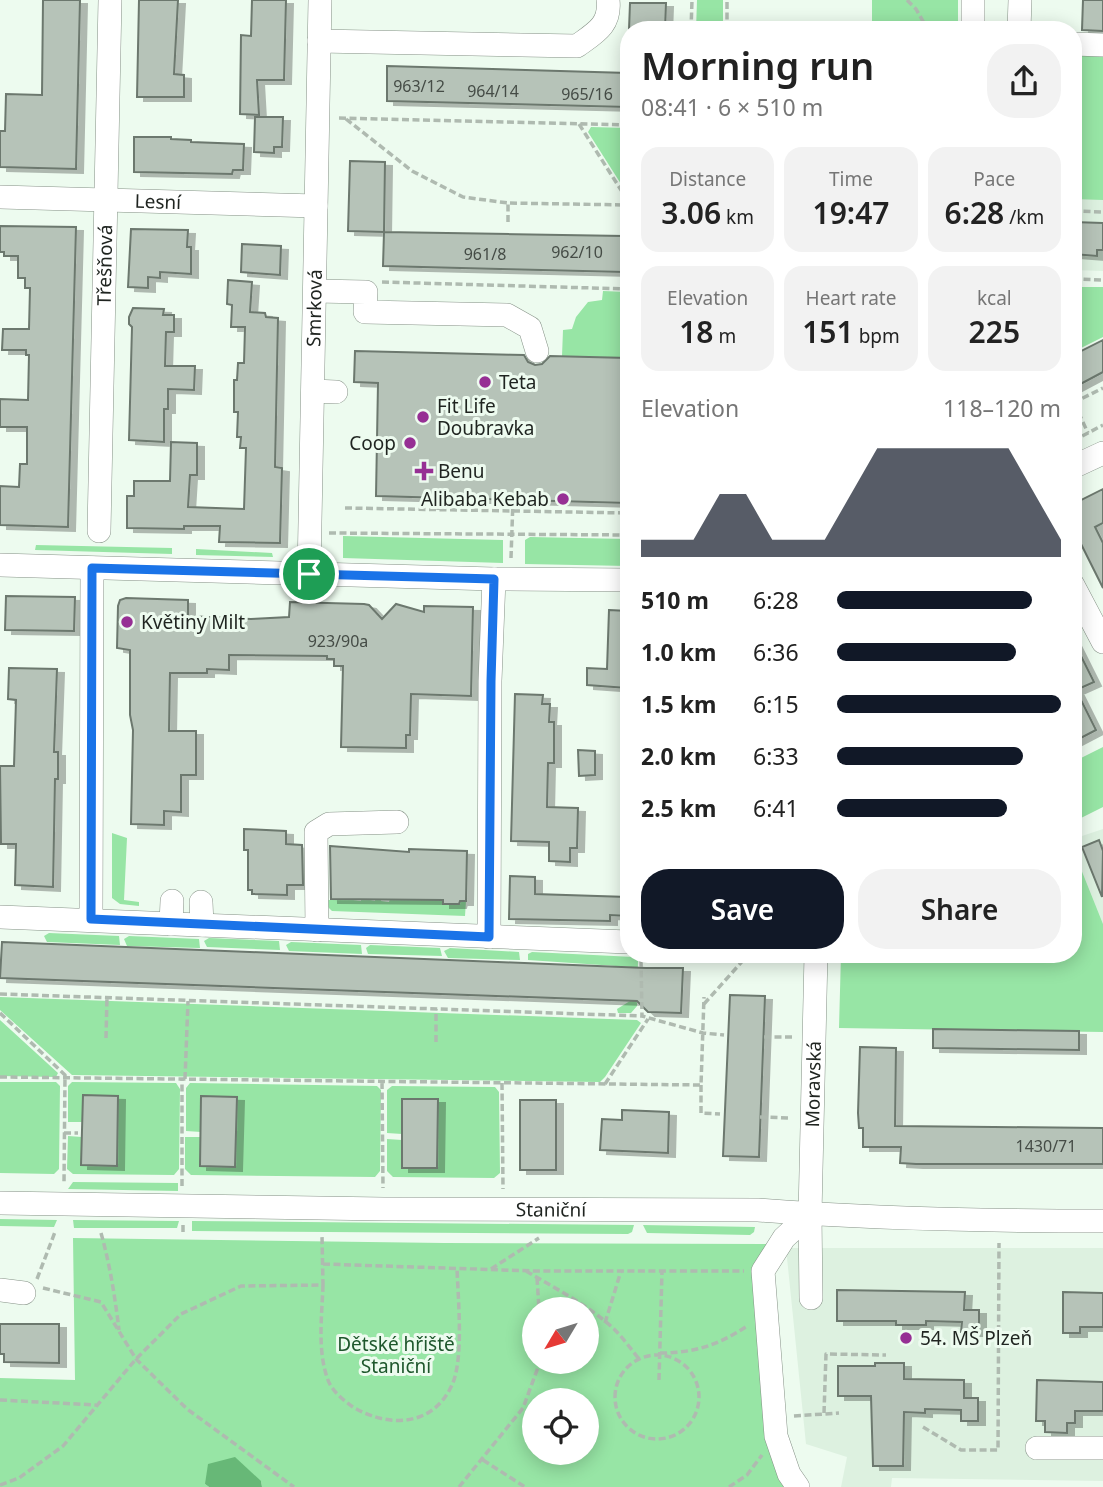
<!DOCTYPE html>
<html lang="en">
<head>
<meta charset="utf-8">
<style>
  body { margin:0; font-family:"Noto Sans",sans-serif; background:#f2f2f2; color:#222; height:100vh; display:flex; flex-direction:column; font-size:26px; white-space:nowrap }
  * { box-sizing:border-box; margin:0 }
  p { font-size:23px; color:#767676 }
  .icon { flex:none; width:38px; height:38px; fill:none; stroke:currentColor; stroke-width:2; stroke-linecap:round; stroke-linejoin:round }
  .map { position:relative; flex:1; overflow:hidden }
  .drawer { position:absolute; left:620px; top:21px; width:462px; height:942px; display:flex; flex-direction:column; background:#fff; border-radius:28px; box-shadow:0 4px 18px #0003 }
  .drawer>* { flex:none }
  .needle { width:46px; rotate:232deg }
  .buttons { position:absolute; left:522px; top:1297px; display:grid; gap:14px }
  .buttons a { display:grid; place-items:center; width:77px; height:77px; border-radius:50%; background:#fff; box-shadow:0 4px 18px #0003; font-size:35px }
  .pin { position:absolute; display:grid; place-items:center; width:60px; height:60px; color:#fff; margin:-30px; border:4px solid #fff; border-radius:50%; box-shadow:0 2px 7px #0007 }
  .round { display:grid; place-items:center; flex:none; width:74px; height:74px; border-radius:28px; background:#f2f2f2 }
  .head { display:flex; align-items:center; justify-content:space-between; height:119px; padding:0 21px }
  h1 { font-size:38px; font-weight:600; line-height:52px }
  .figures { display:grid; grid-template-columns:repeat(3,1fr); gap:10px; height:119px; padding:7px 21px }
  .figures div { display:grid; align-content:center; border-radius:18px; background:#f2f2f2; text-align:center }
  .figures b { font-size:30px; font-weight:600 }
  .figures small { font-size:19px; font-weight:400 }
  .figures p { font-size:19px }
  .chart { height:196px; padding:14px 21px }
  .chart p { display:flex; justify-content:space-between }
  .chart svg { width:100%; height:126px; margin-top:7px; fill:#111827; opacity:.7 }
  .primary-button { display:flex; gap:14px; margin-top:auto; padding:14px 21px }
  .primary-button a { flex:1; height:80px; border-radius:28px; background:#111827; color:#fff; font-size:28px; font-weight:600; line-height:80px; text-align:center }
  .primary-button a+a { background:#f2f2f2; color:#222 }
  ul { padding:0 21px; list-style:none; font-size:23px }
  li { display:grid; grid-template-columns:112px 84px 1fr; align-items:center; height:52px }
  li i { height:18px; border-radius:9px; background:#111827 }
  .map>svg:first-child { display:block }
  .built { fill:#ddf1e0 }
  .green { fill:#97e5a5; fill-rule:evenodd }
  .water { fill:#67b877 }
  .building { fill:#b6c3b8; stroke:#6c786e; stroke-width:2; filter:url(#shadow) }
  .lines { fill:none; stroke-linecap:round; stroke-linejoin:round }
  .minor-casing { stroke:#869287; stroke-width:24 }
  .path { stroke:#afbab0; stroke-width:3.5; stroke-dasharray:7 3.5; stroke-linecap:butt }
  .minor { stroke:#fff; stroke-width:23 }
  .route-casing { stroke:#fff; stroke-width:14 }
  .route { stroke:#1a73e8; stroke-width:9 }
  .poi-dot { fill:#962f94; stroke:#edfbef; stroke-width:2.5 }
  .labels { text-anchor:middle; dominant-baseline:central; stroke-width:6; stroke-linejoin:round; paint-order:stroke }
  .number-label { font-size:16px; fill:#454c46 }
  .street-label { font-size:19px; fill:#1f2420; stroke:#edfbef }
  .poi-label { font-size:19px; fill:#1f2420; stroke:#edfbef; text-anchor:start }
  .park-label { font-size:19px; fill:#1e572c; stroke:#edfbef }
</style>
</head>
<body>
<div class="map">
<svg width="1103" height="1487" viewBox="0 0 1103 1487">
  <defs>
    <filter id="shadow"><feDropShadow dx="7" dy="4" stdDeviation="0" flood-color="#0004"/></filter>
  </defs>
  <rect width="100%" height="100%" fill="#edfbef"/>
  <path class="built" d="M1073,52L1103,53V271L1073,270Z
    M1103,829V924L1073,849V839Z
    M786,1248H1103V1481L892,1478L891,1487H841L847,1457L806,1444Z"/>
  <path class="green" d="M697,0H723V30H696Z
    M872,0H958V30H872Z
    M1073,53L1103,55V200L1073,199Z
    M591,127L628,128V195L588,132Z
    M1073,287H1103V337L1073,352Z
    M603,291L628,292V358L562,356L563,330L572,329L576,317L588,302L602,300Z
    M343,536L503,540V563L343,558Z
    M530,537L628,539V566L525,564V540Z
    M36,545L172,548V554L35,550Z
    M196,549L272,553L273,557L196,555Z
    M1103,747V807L1073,822V762Z
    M112,833L127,838L124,900L139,902V906L120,904L112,898Z
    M1073,849L1103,924V1032L839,1028L841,954H1073Z
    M338,897H353V900L361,901V898L375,901V898H381V901L389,902L390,899L466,901L465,916L332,911L327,906V900H338Z
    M49,933L119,936L120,945L47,942L44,936Z
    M129,936L199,939L200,948L127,946L124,939Z
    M209,938L279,941L280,950L207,947L204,941Z
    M291,942L361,945L362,954L289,951L286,945Z
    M370,945L440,948L442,956L368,954L366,948Z
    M450,948L519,952L520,960L448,958L444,951Z
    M532,952L634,957L638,961L637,1006L631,1013H618L617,1009L630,1001L631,967L528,960V954Z
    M0,997L637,1020L641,1023L605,1077L600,1082L72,1075L0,1010Z
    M0,1020L58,1073L56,1077L0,1076Z
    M0,1082H56L60,1086L59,1169L54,1174L0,1173Z
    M72,1082L176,1083L180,1089L179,1169L174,1175L73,1174L67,1169L68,1136L82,1137V1165H117L118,1096L83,1095L82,1122H68V1086Z
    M190,1083L377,1086L381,1090L380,1171L375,1177L191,1175L185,1169V1137H200V1166H235L237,1097L201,1096V1132L186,1131V1088Z
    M392,1086L495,1087L499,1092L500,1173L494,1178L393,1177L387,1171V1139L402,1140V1168H437L438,1099H403L402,1134L387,1133V1090Z
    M73,1182L178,1183V1191L68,1189Z
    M0,1219L57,1220L54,1227L0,1226Z
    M73,1220L179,1221L177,1228H74Z
    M192,1221L634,1225L632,1232L628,1234L192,1231Z
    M643,1225L755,1227L754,1232L750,1235L647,1233Z
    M73,1238L444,1243L767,1244L789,1487H262L261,1481L205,1484L209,1487H0V1378L75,1380ZM534,1309H586V1362H534ZM534,1400H586V1452H534Z"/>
  <path class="water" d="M235,1457L261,1481L262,1487H209L205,1484L208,1464Z"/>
  <path class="building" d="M43,0H80L76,169L0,167V131H5L6,94L42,95Z
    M139,0H178L174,74L184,75V97H137Z
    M252,0H286L284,80H257L259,115L240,114L241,35L251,36Z
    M1083,0H1103V31L1082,30Z
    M630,3H666L665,30H629Z
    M387,66L628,73V107L387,101Z
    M255,117H283L282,147H274V153L254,152Z
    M134,137H171V139L191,140V142L244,144L243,170H233L232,174L134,172Z
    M350,161L385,162L384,232L348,231Z
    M1073,222L1103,223V250H1097V256L1073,254Z
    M0,226L76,227L68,527L0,525V486L19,487L20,464H27V427H0V399L28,400L29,355H26V350H2L3,329H29L30,288H25V278H18V256H4V252H0Z
    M131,229L188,230L187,247H191V274L160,272V278L148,277V288L128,287Z
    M384,232L624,236V272L383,266Z
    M242,244L281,246L280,275L241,272Z
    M228,280L252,282L250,312L265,313L266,317L278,318L275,467L282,468L280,543L219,542L220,526H184V529L127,528V496H134V481H170L171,442L197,443V475H190L188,507L244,509L246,448H240L241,437H237L238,412H234V380H237L238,363H244L245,327H231L232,305L227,304Z
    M133,308L164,309L163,315H174V332H166L165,366H195L194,390L168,389V409H164V442L129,440L132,327L129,324V317Z
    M1103,340V372L1073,388V355Z
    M355,351L524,355L528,362L535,365L542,364L550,356L628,358V503L376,496L378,383L354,382Z
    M1103,489V523L1095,527L1103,543V588L1073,528V504Z
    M6,596L75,597L74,631L5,630Z
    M126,598L188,600V616L251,619L289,617L290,602L364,604L369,605L382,619L396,604L424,612V606L473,607L471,696L411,694L410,735H406V748L341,747L343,666H334V659H327V656L229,655V670L207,669V673H170L169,731H196V775H181V812L164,811V825L131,824L133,730L130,715V650L117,648L118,606L120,600Z
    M609,610L628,611L627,688L587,685V668L607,669Z
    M1073,640L1094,682L1076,690L1096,730L1073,742Z
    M9,668L57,669L54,752H58V779H55L53,887L15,885L16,844H1L0,766H14L16,700L8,699Z
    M515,694L543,695L542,704H550L549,722H554V763H548L547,807L578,808L577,848H570V862L549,861V842L511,841Z
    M578,750L595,751V775L579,776Z
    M244,829L286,831V844L302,845L303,885H287V895L252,894V890H248V850H244Z
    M1099,840L1103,851L1102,897L1082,847Z
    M330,846L409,852V849L467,851L466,901H460L459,904H443V900L331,899Z
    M510,876L535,877V894L628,897V916L610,915V921L509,919Z
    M2,942L646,968H683L681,1013L648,1012L637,1001L0,978Z
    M730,995L765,996L759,1157L723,1156Z
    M933,1029L1079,1031V1050L933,1048Z
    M860,1047L896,1048L895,1126L1103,1128V1164H916L900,1163L901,1147H863V1128H859L858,1113Z
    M83,1095L118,1096L117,1166L81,1165Z
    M201,1096L237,1097L235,1167L200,1166Z
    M402,1099H438L437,1168H402Z
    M520,1100H556V1170H520Z
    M622,1110L669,1112L668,1153L600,1150L602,1119L622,1120Z
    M837,1290L965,1292L964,1310H979V1332H961L962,1322L926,1321V1325H896V1321H837Z
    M1063,1292L1103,1293V1327H1080V1333H1063Z
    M0,1324H59V1363L4,1362V1354H0Z
    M875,1363H904V1379L964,1380V1398H978V1421H961V1410L925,1409V1413L904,1412L903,1466H873L871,1396H838V1366H875Z
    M1037,1380L1103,1382V1411H1075V1423H1067V1433L1045,1432V1421H1036Z"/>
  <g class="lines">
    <defs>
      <g id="minor">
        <path d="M973,0V30"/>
        <path d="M1019,30L1020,0"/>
        <path d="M319,41L577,46C595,33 611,25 608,0"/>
        <path d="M1073,44L1103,45"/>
        <path id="s1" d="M0,197L316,206"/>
        <path d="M315,291L366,292L365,312L507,315L530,328L537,351"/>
        <path d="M313,391L336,392"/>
        <path d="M1073,467L1103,453"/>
        <path id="s2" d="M99,531L110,0"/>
        <path d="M0,565L494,579L628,580"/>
        <path id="s3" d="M309,574L320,0"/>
        <path d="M1073,585L1103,642"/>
        <path d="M201,902L202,925"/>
        <path d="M0,917L628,942"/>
        <path d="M91,919L92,568"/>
        <path d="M171,924L172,901"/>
        <path d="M317,930L316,832L329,824L397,822"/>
        <path d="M489,937L490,681L494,579"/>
        <path id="s4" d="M0,1203L384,1209L758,1210C872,1219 988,1221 1103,1221"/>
        <path d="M0,1290L24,1293"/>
        <path id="s5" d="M811,1298L810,1214L816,954"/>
        <path d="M1037,1448H1103"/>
        <path d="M798,1487L789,1474L776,1436L763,1271L784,1238L810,1214"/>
      </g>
    </defs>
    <use href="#minor" class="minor-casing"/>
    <path class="path" d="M907,0L916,9L928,30
      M691,30L692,0
      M727,30V0
      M339,118L628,125
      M346,119L412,171L463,197L508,203
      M579,124L628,201
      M1073,211L1103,212
      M508,222V203L628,205
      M1073,279L1103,280
      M382,282L628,289
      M1073,403L1103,388
      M1074,403L1088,433
      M1073,441L1103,425
      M345,508L628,513
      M438,510V498
      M329,533L628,535
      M511,558L513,500
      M641,960L642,1016L703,1033L724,1035
      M0,994L642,1016
      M704,1004L747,956
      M0,1013L65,1075L64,1183
      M764,1037H793
      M106,1038L107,997
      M436,1042V1009
      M0,1077L701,1085L704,997
      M185,1079L188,1001
      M382,1082L383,1188
      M502,1083L503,1189
      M605,1084L648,1019
      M701,1085V1113L720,1114
      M760,1117L791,1118
      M64,1133H78
      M182,1186V1079
      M183,1225V1234
      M101,1233C110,1265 115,1297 119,1330
      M323,1264L534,1271H744
      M491,1269L539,1238
      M526,1271C556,1289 588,1305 614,1329C623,1338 631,1349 639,1359
      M537,1278L539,1309
      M37,1279L55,1232
      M323,1285C322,1315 317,1351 328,1380C332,1391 343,1400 353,1407C388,1428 433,1427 452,1385C464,1359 458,1298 457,1268
      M43,1288L101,1302L136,1359L187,1409L294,1487
      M605,1323L621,1271
      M660,1353C694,1353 719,1345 747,1326
      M615 1397a42 42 0 1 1 84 0a42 42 0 1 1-84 0Z
      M659,1380L662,1271
      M0,1400L96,1405
      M824,1413L826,1354L886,1355
      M794,1416L839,1413
      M923,1427L961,1450H998L999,1243
      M483,1460L525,1487
      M0,1485L19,1478L63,1446L136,1359L181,1314L241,1286L323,1285L322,1236
      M459,1487L523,1408L540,1362
      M729,1487L747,1475L762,1455"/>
    <use href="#minor" class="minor"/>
  </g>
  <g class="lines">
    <defs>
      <path id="route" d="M92,568L494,579L491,681L489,937L91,919Z"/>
    </defs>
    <use href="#route" class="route-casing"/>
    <use href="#route" class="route"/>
  </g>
  <g class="poi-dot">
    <circle cx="485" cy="382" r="7"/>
    <circle cx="423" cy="417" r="7"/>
    <circle cx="410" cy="443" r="7"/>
    <path d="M420.5 460.5h7v7h7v7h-7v7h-7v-7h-7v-7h7z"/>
    <circle cx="563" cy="499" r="7"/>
    <circle cx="127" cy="622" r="7"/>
    <circle cx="906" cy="1338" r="7"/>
  </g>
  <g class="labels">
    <g class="number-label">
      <text x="419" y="86">963/12</text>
      <text x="493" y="91">964/14</text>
      <text x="587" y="94">965/16</text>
      <text x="577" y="252">962/10</text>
      <text x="485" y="254">961/8</text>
      <text x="338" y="641">923/90a</text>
      <text x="1046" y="1146">1430/71</text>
    </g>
    <g class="street-label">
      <text stroke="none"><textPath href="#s1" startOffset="158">Lesní</textPath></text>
      <text stroke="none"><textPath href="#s2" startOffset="266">Třešňová</textPath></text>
      <text stroke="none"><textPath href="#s3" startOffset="266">Smrková</textPath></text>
      <text stroke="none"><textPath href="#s5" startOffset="214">Moravská</textPath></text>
      <text stroke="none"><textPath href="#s4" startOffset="551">Staniční</textPath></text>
    </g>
    <g class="poi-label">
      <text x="499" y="382">Teta</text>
      <text x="437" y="406">Fit Life<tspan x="437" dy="22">Doubravka</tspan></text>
      <text x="396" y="443" text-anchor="end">Coop</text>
      <text x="438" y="471">Benu</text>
      <text x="549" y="499" text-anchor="end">Alibaba Kebab</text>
      <text x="141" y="622">Květiny Milt</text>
      <text x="920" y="1338">54. MŠ Plzeň</text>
    </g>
    <g class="park-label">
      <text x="396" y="1344">Dětské hřiště<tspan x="396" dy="22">Staniční</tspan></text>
    </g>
  </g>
</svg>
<div class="buttons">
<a><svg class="needle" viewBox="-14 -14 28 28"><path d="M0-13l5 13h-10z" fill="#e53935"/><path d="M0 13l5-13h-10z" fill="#767676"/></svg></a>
<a><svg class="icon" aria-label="locate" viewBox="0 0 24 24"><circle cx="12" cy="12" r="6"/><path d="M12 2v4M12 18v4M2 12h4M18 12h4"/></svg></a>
</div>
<div class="pin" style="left:309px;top:574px;background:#1e9e55"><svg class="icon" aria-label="arrive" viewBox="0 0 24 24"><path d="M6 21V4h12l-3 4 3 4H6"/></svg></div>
<section class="drawer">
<div class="head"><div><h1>Morning run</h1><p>08:41 · 6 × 510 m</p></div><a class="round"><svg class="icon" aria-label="share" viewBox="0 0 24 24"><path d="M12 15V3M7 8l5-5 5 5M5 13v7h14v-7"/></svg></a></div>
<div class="figures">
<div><p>Distance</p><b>3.06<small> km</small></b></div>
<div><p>Time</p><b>19:47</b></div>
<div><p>Pace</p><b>6:28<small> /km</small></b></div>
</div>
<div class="figures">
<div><p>Elevation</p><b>18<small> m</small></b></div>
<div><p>Heart rate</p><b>151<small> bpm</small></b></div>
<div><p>kcal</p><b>225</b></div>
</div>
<div class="chart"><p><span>Elevation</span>118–120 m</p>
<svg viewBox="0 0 160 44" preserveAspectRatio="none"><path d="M0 44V38L10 38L20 38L30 22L40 22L50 38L60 38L70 38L80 22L90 6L100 6L110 6L120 6L130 6L140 6L150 22L160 38V44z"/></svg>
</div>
<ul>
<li><b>510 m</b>6:28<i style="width:87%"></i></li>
<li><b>1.0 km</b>6:36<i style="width:80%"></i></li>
<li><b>1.5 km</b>6:15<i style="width:100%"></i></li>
<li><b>2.0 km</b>6:33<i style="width:83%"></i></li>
<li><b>2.5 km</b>6:41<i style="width:76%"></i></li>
</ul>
<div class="primary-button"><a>Save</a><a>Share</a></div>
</section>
</div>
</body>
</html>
